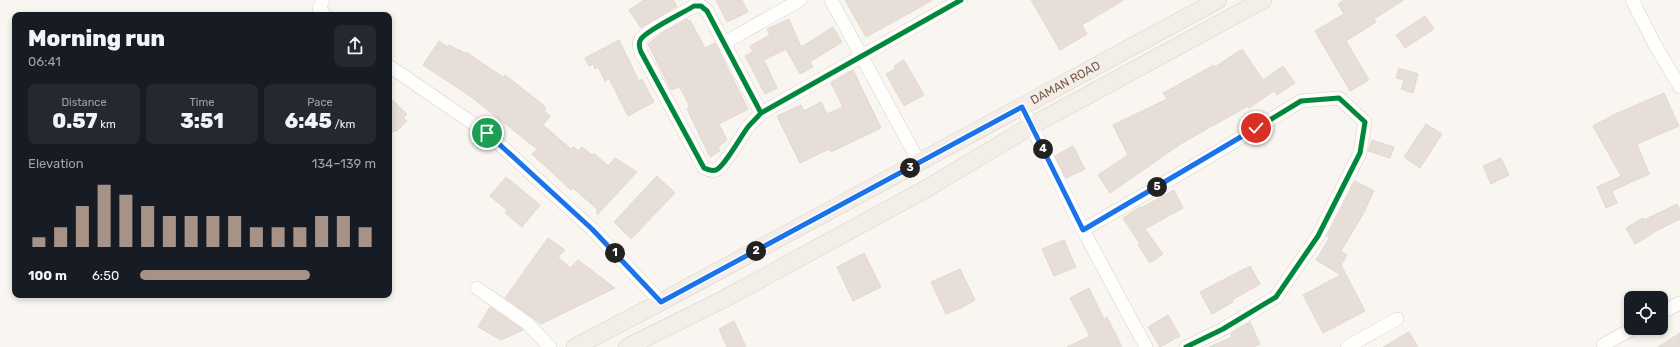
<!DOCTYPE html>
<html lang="en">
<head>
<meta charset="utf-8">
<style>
  body { margin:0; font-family:Rubik,sans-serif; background:#242831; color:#f1f3f6; height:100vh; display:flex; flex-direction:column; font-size:15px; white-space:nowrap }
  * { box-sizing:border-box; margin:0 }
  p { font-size:13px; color:#9ea1a6 }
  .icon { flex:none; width:22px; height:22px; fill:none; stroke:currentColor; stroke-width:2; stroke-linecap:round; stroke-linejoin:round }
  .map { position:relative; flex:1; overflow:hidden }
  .side { position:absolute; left:12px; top:12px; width:380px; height:286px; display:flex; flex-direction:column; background:#171b24; border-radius:8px; box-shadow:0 2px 6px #0003 }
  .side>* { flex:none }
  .fabs { position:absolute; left:1624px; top:291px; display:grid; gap:8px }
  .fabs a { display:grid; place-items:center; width:44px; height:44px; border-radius:8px; background:#171b24; box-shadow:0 2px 6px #0003; font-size:20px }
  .pin { position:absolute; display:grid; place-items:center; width:34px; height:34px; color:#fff; margin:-17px; border:2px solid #fff; border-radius:50%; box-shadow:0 1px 4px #0007 }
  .km { position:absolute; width:20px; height:20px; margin:-10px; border-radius:50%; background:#222; color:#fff; font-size:11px; line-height:20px; text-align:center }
  .round { display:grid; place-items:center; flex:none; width:42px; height:42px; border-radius:8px; background:#242831 }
  .overview { display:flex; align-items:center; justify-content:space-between; height:68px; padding:0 16px }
  h1 { font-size:22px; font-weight:800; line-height:30px }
  .stats { display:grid; grid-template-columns:repeat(3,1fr); gap:6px; height:68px; padding:4px 16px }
  .stats div { display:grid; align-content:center; border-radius:8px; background:#242831; text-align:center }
  .stats b { font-size:20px; font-weight:800 }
  .stats small { font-size:11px; font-weight:400 }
  .stats p { font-size:11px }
  .chart { height:112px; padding:8px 16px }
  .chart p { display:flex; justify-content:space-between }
  .chart svg { width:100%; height:72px; margin-top:4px; stroke:#a69286; stroke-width:6 }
  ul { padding:0 16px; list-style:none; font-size:13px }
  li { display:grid; grid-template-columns:64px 48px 1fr; align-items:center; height:30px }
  li i { height:10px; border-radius:5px; background:#a69286 }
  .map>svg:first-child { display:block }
  .building { fill:#e6ded7; stroke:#e2d8d2 }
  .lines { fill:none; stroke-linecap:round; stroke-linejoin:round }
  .minor-casing { stroke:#d7d1cb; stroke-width:14 }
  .major-casing { stroke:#dad1cc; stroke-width:18 }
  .minor { stroke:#fefefd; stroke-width:13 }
  .major { stroke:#f3eee8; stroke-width:17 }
  .cycleway-casing { stroke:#fffaf3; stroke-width:8 }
  .cycleway { stroke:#00873e; stroke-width:5 }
  .route-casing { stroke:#fff; stroke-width:8 }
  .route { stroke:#1a73e8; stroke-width:5 }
  .labels { text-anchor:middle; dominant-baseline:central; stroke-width:3; stroke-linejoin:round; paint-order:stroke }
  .street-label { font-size:12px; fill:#7a5c4d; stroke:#fffaf3 }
</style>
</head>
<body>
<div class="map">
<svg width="1680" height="347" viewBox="0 0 1680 347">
  <rect width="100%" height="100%" fill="#f9f5f0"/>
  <path class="building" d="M644,0H673L677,6L641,28L629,10Z
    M716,0H742L748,12L727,22Z
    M845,0H933L866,37Z
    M1031,0H1124L1082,25L1087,34L1060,50Z
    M1344,0H1404L1374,19L1376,22L1346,41L1369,80L1350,91L1315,31L1344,14L1338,4Z
    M1425,16L1434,29L1405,48L1396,35Z
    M687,19L688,21L690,20L705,48L715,43L748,109L719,124L727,140L718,147L720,151L710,157L687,109L690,107L682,91L679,87L671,90L648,44L662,33Z
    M789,19L801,47L833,27L842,42L810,62L813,67L800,74L786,49L764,60L777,88L765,94L745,56L753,52L750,46L770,35L767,29Z
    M619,40L639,81L642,79L654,102L628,116L609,78L605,81L598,67L595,69L593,64L589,66L585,58Z
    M439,41L448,47L449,45L458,50V49L466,54V52L503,77L505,75L541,103L546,108L544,111L550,116L543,125L571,149L574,147L578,151L582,147L592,155L594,153L608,166L615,158L637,172L597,215V209L573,188L571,190L532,154L537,149L470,96L423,65Z
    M1242,49L1263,80L1283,66L1295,83L1277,95L1274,91L1249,108L1248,106L1182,143L1110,193L1098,175L1128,155L1113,125L1167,99L1163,93L1214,65L1215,67Z
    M904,60L924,95L904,106L886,74L896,68L894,66Z
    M1399,68L1418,74L1413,93L1401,89L1404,80L1396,78Z
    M853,70L881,128L831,152L829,149L800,163L777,116L801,105L804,111L821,102L827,114L843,107L831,83Z
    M1664,93L1679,126L1637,144L1649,174L1612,191L1617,203L1606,208L1597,187L1621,176L1593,126L1613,115Z
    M389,97L407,114L403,118L407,121L397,131L395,130L389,136Z
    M1426,124L1442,134L1420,168L1404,157Z
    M1372,140L1394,147L1390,158L1368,151Z
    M1073,146L1085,169L1066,178L1055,156Z
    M1501,158L1509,175L1491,184L1483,166Z
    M657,176L675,193L631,239L614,222Z
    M506,177L540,205L522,227L505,213L507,210L490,196Z
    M1355,181L1374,191L1363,214L1341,251L1347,255L1341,265L1365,311L1323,333L1303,295L1341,275L1316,260L1330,237L1327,236Z
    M1174,190L1183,208L1145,229L1163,254L1150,263L1138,245L1140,244L1123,218L1140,207L1141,208Z
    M1677,204L1680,210V219L1652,233V234L1635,244L1626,228L1643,218L1644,220Z
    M548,238L565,250L558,257L570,268L578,260L615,288L541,324L505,298Z
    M1064,240L1076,267L1054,276L1042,249Z
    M864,253L881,287L853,301L837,267Z
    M1250,266L1260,284L1232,300L1233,302L1212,314L1200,292Z
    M960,269L975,300L961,308L946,314L931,282Z
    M1089,288L1104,319L1107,317L1122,347H1067L1090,336L1070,298Z
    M490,307L522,329L523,330L501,340L478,327Z
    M1168,315L1180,336L1160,347L1148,327Z
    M734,321L746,347H727L719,329Z
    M1250,322L1260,344L1254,347H1209L1232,337L1230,334Z
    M1409,332L1418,347H1383Z
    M1680,333V347H1658Z"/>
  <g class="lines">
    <defs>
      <path id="minor" d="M323,0L319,9L325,15
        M831,0L919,162
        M1632,0L1655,45L1680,87
        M724,43L800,0
        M389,66L487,133L592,229L661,302
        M1022,107L1083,230L1146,347
        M761,113L707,11L701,6H694C683,13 647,30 641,39C638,43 639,47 641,52L704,168C708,170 712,171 716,170C724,167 741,136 748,127C752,122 757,118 761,113L961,0
        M1083,230L1212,155L1301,101L1339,98L1365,122L1360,153L1318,236L1276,297L1223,329L1186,347
        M477,288L527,323L550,347
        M1661,313L1680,303
        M1603,345L1634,328
        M1347,347L1397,319"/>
      <g id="major">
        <path id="s1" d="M575,347L661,302L1218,0"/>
        <path d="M627,347L724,299L924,190L1031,126L1263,0"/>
      </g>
    </defs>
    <use href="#minor" class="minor-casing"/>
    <use href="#major" class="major-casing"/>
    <use href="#minor" class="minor"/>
    <use href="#major" class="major"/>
    <defs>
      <path id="cycleway" d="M761,113L707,11L701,6H694C683,13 647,30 641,39C638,43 639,47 641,52L704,168C708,170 712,171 716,170C724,167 741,136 748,127C752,122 757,118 761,113L961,0
        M1083,230L1212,155L1301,101L1339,98L1365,122L1360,153L1318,236L1276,297L1223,329L1186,347"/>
    </defs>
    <use href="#cycleway" class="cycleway-casing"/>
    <use href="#cycleway" class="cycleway"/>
  </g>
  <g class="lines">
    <defs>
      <path id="route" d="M487,133L592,229L661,302L1022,107L1083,230L1256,128"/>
    </defs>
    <use href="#route" class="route-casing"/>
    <use href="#route" class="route"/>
  </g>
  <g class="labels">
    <g class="street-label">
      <text stroke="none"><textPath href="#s1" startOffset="557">DAMAN ROAD</textPath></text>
    </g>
  </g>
</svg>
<div class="fabs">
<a><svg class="icon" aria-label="locate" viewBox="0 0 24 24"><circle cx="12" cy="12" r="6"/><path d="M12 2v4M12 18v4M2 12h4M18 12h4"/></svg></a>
</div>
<div class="pin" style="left:487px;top:133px;background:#1e9e55"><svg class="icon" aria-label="arrive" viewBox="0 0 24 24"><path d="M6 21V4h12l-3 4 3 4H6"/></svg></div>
<div class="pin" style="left:1256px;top:128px;background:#d93025"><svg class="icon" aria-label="check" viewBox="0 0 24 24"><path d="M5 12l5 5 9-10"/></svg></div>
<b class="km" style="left:615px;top:253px">1</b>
<b class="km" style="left:756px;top:251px">2</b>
<b class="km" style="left:910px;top:168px">3</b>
<b class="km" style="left:1043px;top:149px">4</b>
<b class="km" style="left:1157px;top:187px">5</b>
<section class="side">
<div class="overview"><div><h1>Morning run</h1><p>06:41</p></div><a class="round"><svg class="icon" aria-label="share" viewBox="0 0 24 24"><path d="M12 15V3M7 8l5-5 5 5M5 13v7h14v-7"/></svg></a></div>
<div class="stats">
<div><p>Distance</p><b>0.57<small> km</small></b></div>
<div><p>Time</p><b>3:51</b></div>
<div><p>Pace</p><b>6:45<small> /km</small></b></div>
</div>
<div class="chart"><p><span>Elevation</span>134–139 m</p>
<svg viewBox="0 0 160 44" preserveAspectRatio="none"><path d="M5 44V38M15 44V32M25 44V19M35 44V6M45 44V12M55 44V19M65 44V25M75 44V25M85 44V25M95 44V25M105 44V32M115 44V32M125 44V32M135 44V25M145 44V25M155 44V32"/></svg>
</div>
<ul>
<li><b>100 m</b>6:50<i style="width:72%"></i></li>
</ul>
</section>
</div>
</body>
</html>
